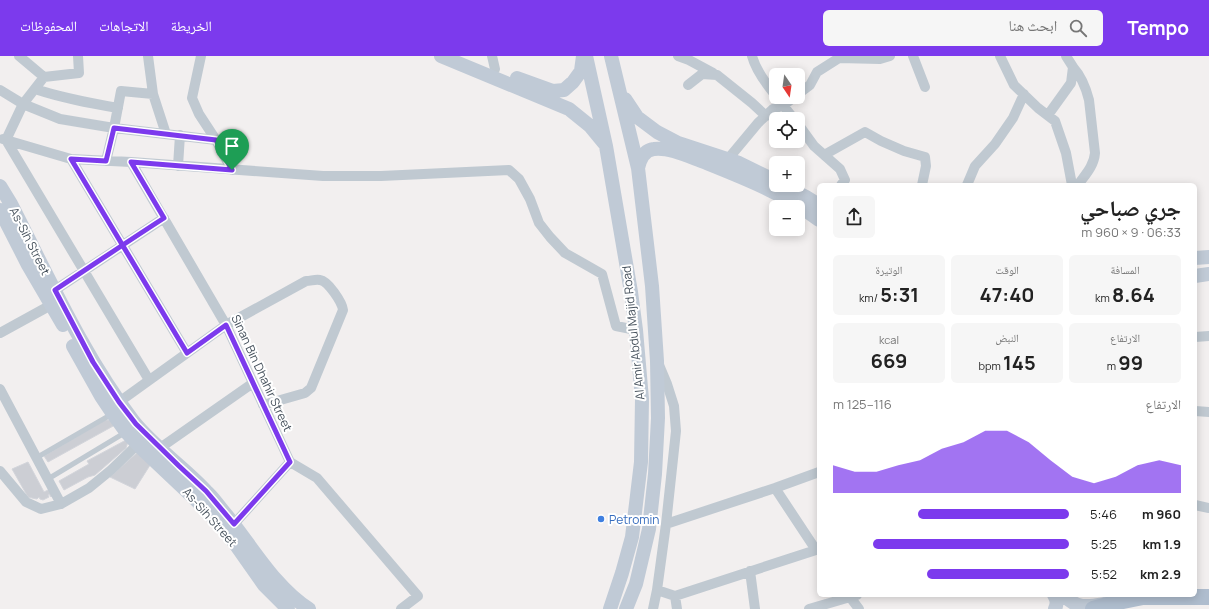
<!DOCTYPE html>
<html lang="ar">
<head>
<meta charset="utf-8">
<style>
  body { margin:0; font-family:Manrope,"Noto Naskh Arabic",sans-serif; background:#f6f6f6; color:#222; direction:rtl; height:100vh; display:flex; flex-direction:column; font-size:15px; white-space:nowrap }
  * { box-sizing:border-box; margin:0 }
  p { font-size:13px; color:#767676 }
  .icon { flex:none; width:22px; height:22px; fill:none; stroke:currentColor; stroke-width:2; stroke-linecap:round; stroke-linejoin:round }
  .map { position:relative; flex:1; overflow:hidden; direction:ltr }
  .drawer { position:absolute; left:817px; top:127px; width:380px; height:414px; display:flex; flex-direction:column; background:#fff; border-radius:6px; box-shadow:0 2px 10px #0003; direction:rtl }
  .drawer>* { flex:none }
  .needle { width:26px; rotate:167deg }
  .controls { position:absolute; left:769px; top:12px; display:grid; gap:8px }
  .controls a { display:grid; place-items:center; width:36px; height:36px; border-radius:6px; background:#fff; box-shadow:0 2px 10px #0003; font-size:20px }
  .pin { position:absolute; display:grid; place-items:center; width:34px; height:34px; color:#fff; margin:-41px -17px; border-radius:50% 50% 50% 0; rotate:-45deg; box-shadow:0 0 4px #0007 }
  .pin .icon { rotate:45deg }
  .round { display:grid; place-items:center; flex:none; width:42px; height:42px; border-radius:6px; background:#f6f6f6 }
  .overview { display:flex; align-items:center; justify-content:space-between; height:68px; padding:0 16px }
  h1 { font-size:22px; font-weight:700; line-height:30px }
  .metrics { display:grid; grid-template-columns:repeat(3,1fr); gap:6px; height:68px; padding:4px 16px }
  .metrics div { display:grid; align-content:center; border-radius:6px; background:#f6f6f6; text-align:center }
  .metrics b { font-size:20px; font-weight:700 }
  .metrics small { font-size:11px; font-weight:400 }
  .metrics p { font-size:11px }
  .chart { height:112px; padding:8px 16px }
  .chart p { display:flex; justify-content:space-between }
  .chart svg { width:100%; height:72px; margin-top:4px; fill:#7c3aed; opacity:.7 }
  ul { padding:0 16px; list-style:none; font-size:13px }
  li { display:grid; grid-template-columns:64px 48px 1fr; align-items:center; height:30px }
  li i { height:10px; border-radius:5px; background:#7c3aed }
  header { display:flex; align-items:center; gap:24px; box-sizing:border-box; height:56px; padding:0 20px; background:#7c3aed; color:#fff }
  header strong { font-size:19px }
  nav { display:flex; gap:22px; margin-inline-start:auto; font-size:14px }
  .search { width:280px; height:36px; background:#f6f6f6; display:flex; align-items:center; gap:10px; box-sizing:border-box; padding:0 14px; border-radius:6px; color:#767676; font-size:15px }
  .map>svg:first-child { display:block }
  .building { fill:#ccced4; stroke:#d3d5db }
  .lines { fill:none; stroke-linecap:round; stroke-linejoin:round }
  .lane { stroke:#c0c9d1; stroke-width:5 }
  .street { stroke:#c0c9d1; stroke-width:10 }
  .secondary { stroke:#c0cad6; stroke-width:14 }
  .primary { stroke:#afbdce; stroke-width:16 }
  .route-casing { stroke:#fff; stroke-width:8 }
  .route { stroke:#7c3aed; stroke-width:5 }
  .shop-dot { fill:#3f7fe0; stroke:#fff; stroke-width:1.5 }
  .labels { text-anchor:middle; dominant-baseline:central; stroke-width:4; stroke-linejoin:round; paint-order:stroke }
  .street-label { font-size:12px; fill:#47525d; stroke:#fff }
  .shop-label { font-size:12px; fill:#366cbe; stroke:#fff; text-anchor:start }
</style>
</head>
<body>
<header>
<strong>Tempo</strong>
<div class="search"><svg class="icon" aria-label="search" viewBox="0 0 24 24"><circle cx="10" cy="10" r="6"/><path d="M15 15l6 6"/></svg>ابحث هنا</div>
<nav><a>الخريطة</a><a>الاتجاهات</a><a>المحفوظات</a></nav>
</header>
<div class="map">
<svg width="1209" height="553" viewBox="0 0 1209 553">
  <rect width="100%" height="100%" fill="#f2efef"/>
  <path class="building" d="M105,364H110L115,369L48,406L44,400Z
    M126,384L128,386L126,392L95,419L88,421L64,434L59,425L89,408L87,405Z
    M139,395L152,406L135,433L110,421Z
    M28,406L44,436L50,433L53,438L51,441L49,438L48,439L49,441L43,444L40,443L39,441L37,443L32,442L28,441L12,413Z"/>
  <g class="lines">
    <path class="lane" d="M36,402L112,358
      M48,423L126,376"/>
    <path class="street" d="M19,0L44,21
      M78,0L79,17L44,21L23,48L6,84L71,103L131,106L323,120H381L509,114L519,123L530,143L539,167L550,181L565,197L602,218L616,270L636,274
      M148,0L153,38L166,78
      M201,0L192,42L199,58L216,84L232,114
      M492,0L495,13
      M678,0L689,4L713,17
      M752,0C756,15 766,28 776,40
      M913,0L925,31
      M1000,0L1014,29L1038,52L1055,65L1066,97L1072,129
      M1073,11C1082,21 1086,32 1089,44L1095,97C1094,110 1085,119 1078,129
      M688,29L702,18L717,19L752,47L766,60
      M35,33C62,42 90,47 118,52
      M0,34L23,48L60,63L114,72L216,84
      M798,38L810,29L817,16L839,2L880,3L890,0
      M779,44L794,63
      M1048,59L1071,27L1073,11L1066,0
      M798,68L814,90L840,113L845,124L841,129
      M3,83L6,84L149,324
      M824,99L865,76L881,85L904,95L925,101L926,110L922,129
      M71,103L187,297
      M728,103L758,67L773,53L784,49L794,41
      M106,105L114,72L121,35L153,38
      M131,106L226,269L290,406L234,468
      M178,110L180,79
      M967,129L975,110L995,88L1013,62L1024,38
      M55,234L164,162
      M0,277L51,249
      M1195,281L1209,280
      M659,309L667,328L674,350L676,375L666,468L775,432L819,416
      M0,333L61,448
      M119,346L226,269L306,225C311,225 315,223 320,224C328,225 342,246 343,254L311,332L305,337L263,349
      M1195,355L1209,356
      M160,392L253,327
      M290,406L317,422L418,540L401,553
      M0,415L26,446L41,453L61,448L89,432L111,414L138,388
      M775,432L816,494
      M1195,449L1209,452
      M666,468L657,534L675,540L819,493
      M750,515L755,553
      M675,540L677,553
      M850,541L859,553
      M653,553L657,534
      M809,553L857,539"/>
    <path class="secondary" d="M441,0L569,53L590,70L604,87
      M586,0L606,90L631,236L636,274L642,343L641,406L632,481L622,517L610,553
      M611,0L638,112L652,230L657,305L658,362L655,418L649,473L636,528L626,553
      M517,22L553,35L564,34L573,26L581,15L583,0
      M625,43L637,61L657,76L678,87L739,107L776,125
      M638,112C640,103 644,94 654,93C669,91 690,101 704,106C744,122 785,138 819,164
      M783,129L806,141L819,149
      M0,130L11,148C49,222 83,299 134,366C155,392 184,411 206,435C213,441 218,449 224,456C250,487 274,531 309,553
      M0,154L28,209L63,269
      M1195,202L1209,201
      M1195,220L1209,218
      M73,290L101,340L113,358L126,376L142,393L197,445L226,475L264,529L288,553
      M1054,539C1057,543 1057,549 1055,553
      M1064,539C1076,553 1087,551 1104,548"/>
    <path class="primary" d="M1093,553L1118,546L1143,541H1209"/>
  </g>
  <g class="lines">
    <defs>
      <path id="route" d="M232,114L131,106L164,162C127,186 91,210 55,234L93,306L119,346L136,368L179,410L206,435L234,468L290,406L226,269L187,297L71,103L106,105L114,72L216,84L232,114"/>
    </defs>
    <use href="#route" class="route-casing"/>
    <use href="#route" class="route"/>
  </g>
  <circle class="shop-dot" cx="601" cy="463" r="4"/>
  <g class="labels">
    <g class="street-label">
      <text transform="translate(30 185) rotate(63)">As-Sih Street</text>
      <text transform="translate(633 277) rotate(-96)">Al Amir Abdul Majid Road</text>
      <text transform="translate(262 317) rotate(65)">Sinan Bin Dhahir Street</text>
      <text transform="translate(210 461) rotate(48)">As-Sih Street</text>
    </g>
    <g class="shop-label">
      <text x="609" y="463">Petromin</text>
    </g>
  </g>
</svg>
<div class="controls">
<a><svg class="needle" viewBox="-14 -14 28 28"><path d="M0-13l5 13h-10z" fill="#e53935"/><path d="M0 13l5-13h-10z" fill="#767676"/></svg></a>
<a><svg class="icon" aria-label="locate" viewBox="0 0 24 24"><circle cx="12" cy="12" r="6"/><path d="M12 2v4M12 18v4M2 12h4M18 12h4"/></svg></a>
<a>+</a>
<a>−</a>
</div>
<div class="pin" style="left:232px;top:114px;background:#1e9e55"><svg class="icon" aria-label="arrive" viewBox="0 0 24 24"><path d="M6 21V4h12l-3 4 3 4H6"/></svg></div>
<section class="drawer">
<div class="overview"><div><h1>جري صباحي</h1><p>06:33 · 9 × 960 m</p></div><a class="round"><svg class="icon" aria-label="share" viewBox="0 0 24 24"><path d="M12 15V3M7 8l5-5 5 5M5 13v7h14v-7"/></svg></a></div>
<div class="metrics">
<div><p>المسافة</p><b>8.64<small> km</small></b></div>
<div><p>الوقت</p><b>47:40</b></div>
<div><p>الوتيرة</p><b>5:31<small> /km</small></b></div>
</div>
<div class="metrics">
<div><p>الارتفاع</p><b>99<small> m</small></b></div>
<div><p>النبض</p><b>145<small> bpm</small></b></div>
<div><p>kcal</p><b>669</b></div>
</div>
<div class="chart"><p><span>الارتفاع</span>116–125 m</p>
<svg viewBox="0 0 160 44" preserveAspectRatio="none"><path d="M0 44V27L10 31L20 31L30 27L40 24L50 17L60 13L70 6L80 6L90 13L100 24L110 34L120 38L130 34L140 27L150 24L160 27V44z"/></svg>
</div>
<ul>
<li><b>960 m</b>5:46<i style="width:64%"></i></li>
<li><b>1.9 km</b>5:25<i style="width:83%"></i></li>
<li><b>2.9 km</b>5:52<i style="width:60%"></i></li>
</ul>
</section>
</div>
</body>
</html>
